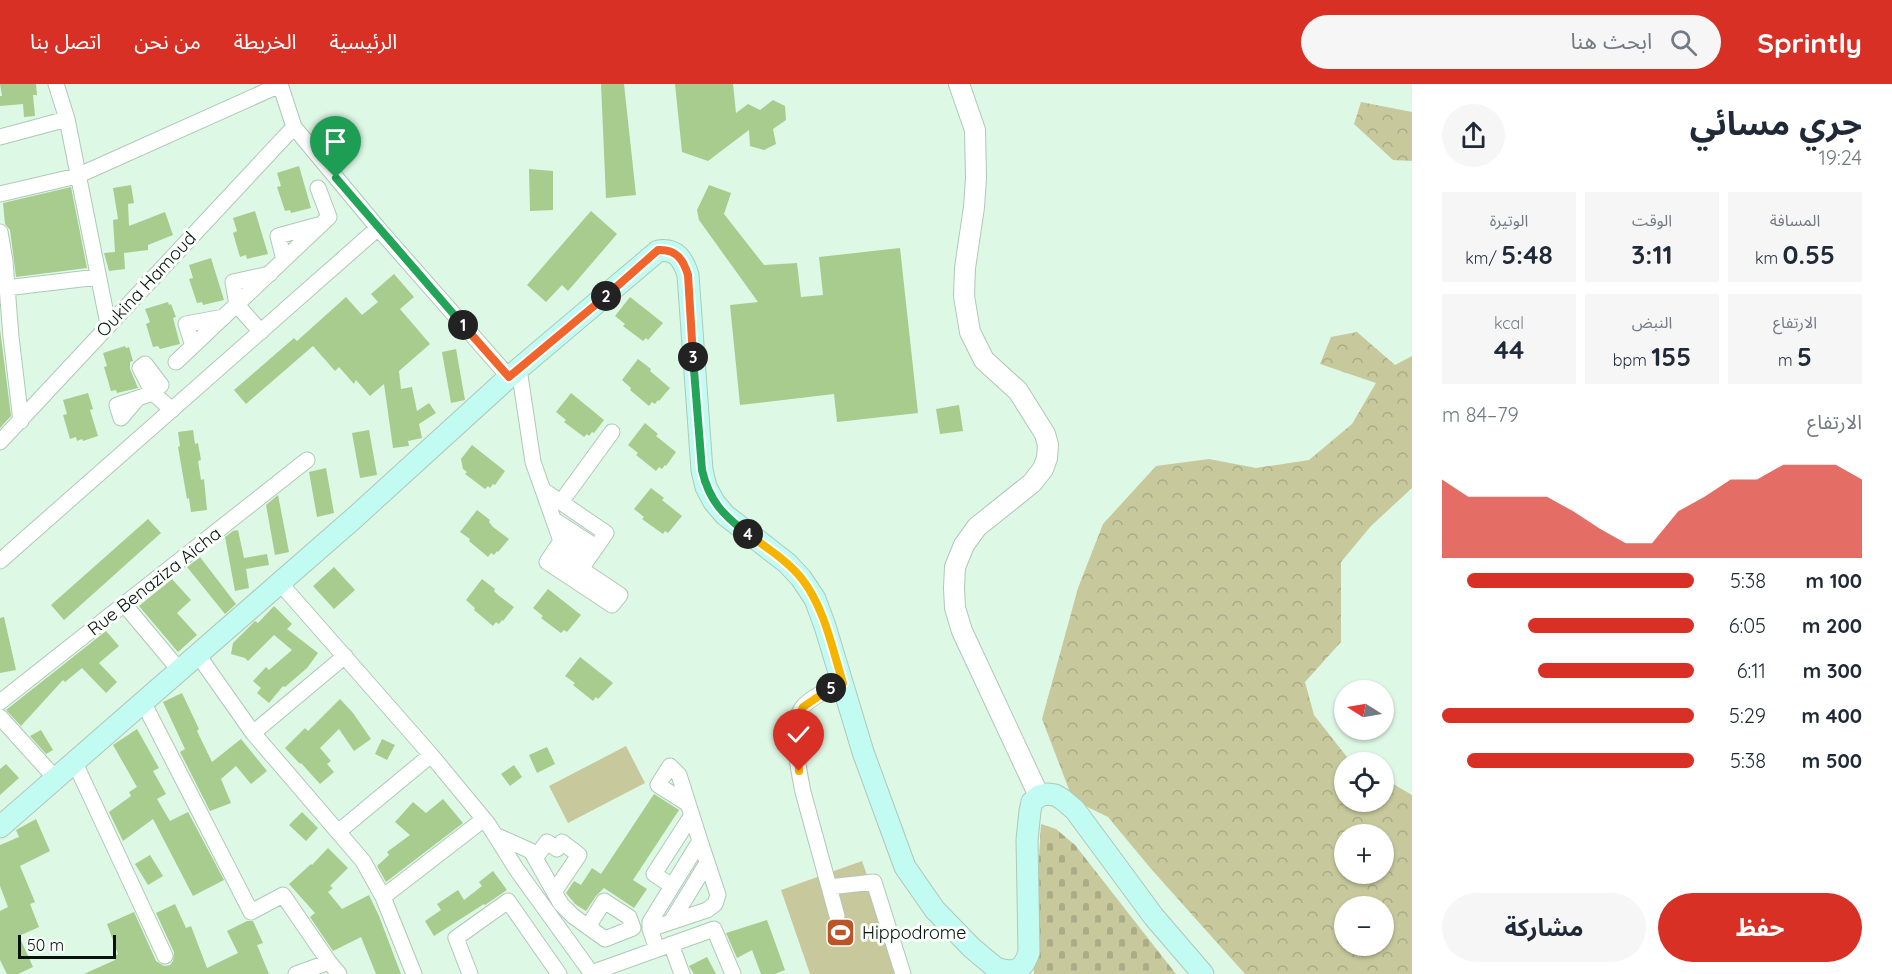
<!DOCTYPE html>
<html lang="ar">
<head>
<meta charset="utf-8">
<style>
  body { margin:0; font-family:Quicksand,"Noto Sans Arabic",sans-serif; background:#f6f6f7; color:#1f2937; direction:rtl; height:100vh; display:flex; flex-direction:column; font-size:22px; white-space:nowrap }
  * { box-sizing:border-box; margin:0 }
  p { font-size:20px; color:#747a83 }
  .icon { flex:none; width:33px; height:33px; fill:none; stroke:currentColor; stroke-width:2; stroke-linecap:round; stroke-linejoin:round }
  .map { position:relative; flex:1; overflow:hidden; direction:ltr }
  .sheet { display:flex; flex-direction:column; background:#fff; width:480px }
  .sheet>* { flex:none }
  .needle { width:39px; rotate:281deg }
  .fabs { position:absolute; left:1334px; top:596px; display:grid; gap:12px }
  .fabs a { display:grid; place-items:center; width:60px; height:60px; border-radius:50%; background:#fff; box-shadow:0 2px 4px #0004; font-size:30px }
  .scale { position:absolute; left:18px; bottom:15px; width:98px; box-sizing:border-box; padding-left:6px; border:3px solid #08110b; border-top:0; font-size:16px; line-height:21px; white-space:nowrap; color:#08110b; -webkit-text-stroke:4px #fafffb; paint-order:stroke }
  .pin { position:absolute; display:grid; place-items:center; width:51px; height:51px; color:#fff; margin:-62px -26px; border-radius:50% 50% 50% 0; rotate:-45deg; box-shadow:0 0 6px #0007 }
  .pin .icon { rotate:45deg }
  .km { position:absolute; width:30px; height:30px; margin:-15px; border-radius:50%; background:#222; color:#fff; font-size:16px; line-height:30px; text-align:center }
  .round { display:grid; place-items:center; flex:none; width:63px; height:63px; border-radius:32px; background:#f6f6f7 }
  .headline { display:flex; align-items:center; justify-content:space-between; height:102px; padding:0 30px }
  h1 { font-size:33px; font-weight:700; line-height:45px }
  .metrics { display:grid; grid-template-columns:repeat(3,1fr); gap:9px; height:102px; padding:6px 30px }
  .metrics div { display:grid; align-content:center; border-radius:0px; background:#f6f6f7; text-align:center }
  .metrics b { font-size:26px; font-weight:700 }
  .metrics small { font-size:16px; font-weight:400 }
  .metrics p { font-size:16px }
  .chart { height:168px; padding:12px 30px }
  .chart p { display:flex; justify-content:space-between }
  .chart svg { width:100%; height:108px; margin-top:6px; fill:#d93025; opacity:.7 }
  .primary-button { display:flex; gap:12px; margin-top:auto; padding:12px 30px }
  .primary-button a { flex:1; height:69px; border-radius:36px; background:#d93025; color:#fff; font-size:24px; font-weight:700; line-height:69px; text-align:center }
  .primary-button a+a { background:#f6f6f7; color:#1f2937 }
  ul { padding:0 30px; list-style:none; font-size:20px }
  li { display:grid; grid-template-columns:96px 72px 1fr; align-items:center; height:45px }
  li i { height:15px; border-radius:8px; background:#d93025 }
  header { display:flex; align-items:center; gap:36px; box-sizing:border-box; height:84px; padding:0 30px; background:#d93025; color:#fff }
  header strong { font-size:28px }
  nav { display:flex; gap:33px; margin-inline-start:auto; font-size:21px }
  .search { width:420px; height:54px; background:#f6f6f7; display:flex; align-items:center; gap:15px; box-sizing:border-box; padding:0 21px; border-radius:33px; color:#747a83; font-size:22px }
  main { display:flex; flex:1; min-height:0 }
  .map>svg:first-child { display:block }
  .green { fill:#c7c99d }
  .forest { fill:url(#forest-crowns); fill-rule:evenodd }
  .cemetery { fill:url(#cemetery-stones) }
  .building { fill:#a7cc8d }
  .lines { fill:none; stroke-linecap:round; stroke-linejoin:round }
  .minor-casing { stroke:#afc8b7; stroke-width:17 }
  .tertiary-casing { stroke:#afc8b7; stroke-width:22 }
  .secondary-casing { stroke:#afc8b7; stroke-width:23 }
  .minor { stroke:#fff; stroke-width:15 }
  .tertiary { stroke:#fff; stroke-width:20 }
  .secondary { stroke:#c2fbf2; stroke-width:21 }
  .split-1-casing { stroke:#fff; stroke-width:12 }
  .split-2-casing { stroke:#fff; stroke-width:12 }
  .split-3-casing { stroke:#fff; stroke-width:12 }
  .split-4-casing { stroke:#fff; stroke-width:12 }
  .split-5-casing { stroke:#fff; stroke-width:12 }
  .split-6-casing { stroke:#fff; stroke-width:12 }
  .split-1 { stroke:#22a559; stroke-width:8 }
  .split-2 { stroke:#f0652b; stroke-width:8 }
  .split-3 { stroke:#f0652b; stroke-width:8 }
  .split-4 { stroke:#22a559; stroke-width:8 }
  .split-5 { stroke:#f5b400; stroke-width:8 }
  .split-6 { stroke:#f5b400; stroke-width:8 }
  .labels { text-anchor:middle; dominant-baseline:central; stroke-width:6; stroke-linejoin:round; paint-order:stroke }
  .street-label { font-size:18px; fill:#08110b; stroke:#fafffb }
  .poi-label { font-size:18px; fill:#08110b; stroke:#fafffb; text-anchor:start }
</style>
</head>
<body>
<header>
<strong>Sprintly</strong>
<div class="search"><svg class="icon" aria-label="search" viewBox="0 0 24 24"><circle cx="10" cy="10" r="6"/><path d="M15 15l6 6"/></svg>ابحث هنا</div>
<nav><a>الرئيسية</a><a>الخريطة</a><a>من نحن</a><a>اتصل بنا</a></nav>
</header>
<main>
<section class="sheet">
<div class="headline"><div><h1>جري مسائي</h1><p>19:24</p></div><a class="round"><svg class="icon" aria-label="share" viewBox="0 0 24 24"><path d="M12 15V3M7 8l5-5 5 5M5 13v7h14v-7"/></svg></a></div>
<div class="metrics">
<div><p>المسافة</p><b>0.55<small> km</small></b></div>
<div><p>الوقت</p><b>3:11</b></div>
<div><p>الوتيرة</p><b>5:48<small> /km</small></b></div>
</div>
<div class="metrics">
<div><p>الارتفاع</p><b>5<small> m</small></b></div>
<div><p>النبض</p><b>155<small> bpm</small></b></div>
<div><p>kcal</p><b>44</b></div>
</div>
<div class="chart"><p><span>الارتفاع</span>79–84 m</p>
<svg viewBox="0 0 160 44" preserveAspectRatio="none"><path d="M0 44V12L10 19L20 19L30 19L40 19L50 25L60 32L70 38L80 38L90 25L100 19L110 12L120 12L130 6L140 6L150 6L160 12V44z"/></svg>
</div>
<ul>
<li><b>100 m</b>5:38<i style="width:90%"></i></li>
<li><b>200 m</b>6:05<i style="width:66%"></i></li>
<li><b>300 m</b>6:11<i style="width:62%"></i></li>
<li><b>400 m</b>5:29<i style="width:100%"></i></li>
<li><b>500 m</b>5:38<i style="width:90%"></i></li>
</ul>
<div class="primary-button"><a>حفظ</a><a>مشاركة</a></div>
</section>
<div class="map">
<svg width="1412" height="890" viewBox="0 0 1412 890">
  <defs>
    <pattern id="forest-crowns" width="20" height="18" patternUnits="userSpaceOnUse" patternTransform="scale(1.5)"><rect width="20" height="18" fill="#c7c99d"/><path d="M2 6a3 3 0 1 1 6 0M12 15a3 3 0 1 1 6 0" fill="none" stroke="#a9ac86"/></pattern>
    <pattern id="cemetery-stones" width="16" height="16" patternUnits="userSpaceOnUse" patternTransform="scale(1.5)"><rect width="16" height="16" fill="#c7c99d"/><path d="M2 7V4a2 2 0 0 1 4 0v3zM10 15v-3a2 2 0 0 1 4 0v3z" fill="#a9ac86"/></pattern>
  </defs>
  <rect width="100%" height="100%" fill="#def8e6"/>
  <path class="green" d="M626,662L645,699L568,739L549,702Z
    M862,777L902,890H810L781,806Z"/>
  <path class="forest" d="M1361,18L1412,28V77L1393,76L1354,40Z
    M1357,248L1395,281L1412,272V404L1371,442L1341,478V558L1305,598L1314,631L1347,673L1355,678H1344V717H1383V694L1412,711V890H1245L1152,786L1108,733L1073,716L1042,635L1078,504L1103,440L1156,382L1209,375L1256,384L1309,376L1352,340L1376,299L1320,280L1331,253ZM1344,750H1383V789H1344ZM1344,822H1383V861H1344Z"/>
  <path class="cemetery" d="M1041,740L1056,745L1075,761L1176,890H1034L1033,873Z"/>
  <path class="building" d="M0,0H36L37,11H33L35,32L24,33L23,20L0,22V12H2Z
    M601,0H624L636,111L606,114Z
    M675,0H733L736,29L748,20L760,26L773,16L785,22L786,36L773,45L776,60L764,66L750,62L749,46L708,77L682,68Z
    M299,82L311,124L291,129L290,126L285,127L277,103L281,102L277,89Z
    M529,85L553,87V126L530,127Z
    M131,101L134,119L128,120L129,142L165,128L173,151L148,161V166L124,169L125,185L109,187L104,169L115,168L113,136L118,135L113,104Z
    M709,101L731,109L724,130L764,181L797,179L801,213L823,211L819,173L900,164L918,329L837,338L834,310L740,321L730,221L758,218L699,136L697,126Z
    M71,103L87,184L16,193L10,146L5,140L3,119Z
    M255,127L268,170L247,175L246,171L240,173L233,149L237,147L233,134Z
    M591,127L617,150L568,207L562,201L546,218L527,201Z
    M211,174L224,216L203,221L202,218L197,219L189,195L193,194L189,181Z
    M394,190L414,213L400,225L430,260L399,287L401,305L412,303L417,327L429,319L436,329L419,340L422,354L408,357L409,362L393,364L384,300L370,312L356,296L354,300L339,283L335,287L313,262L246,320L234,306L294,254L297,257L346,213L362,231L378,218L371,210Z
    M630,213L663,239L648,256L646,254L643,257L623,242L625,240L615,232Z
    M168,218L169,221L171,220L176,233L173,234L180,260L160,265L158,262L153,263L146,240L150,238L145,225Z
    M0,245L11,332L0,344Z
    M125,262L126,264L129,263L133,277L130,278V285L138,304L117,309L116,306L111,307L104,283L107,282L103,269Z
    M456,265L465,316L451,319L442,268Z
    M638,275L651,285L650,287L670,304L659,317L658,316L655,320L652,318L649,322L630,306L631,304L622,296Z
    M88,309L93,325L90,326L98,352L83,357L82,355L77,357L76,353L70,355L63,331L67,330L63,316Z
    M571,309L604,336L594,349L592,348L589,352L587,350L584,353L564,338L566,336L556,328Z
    M959,321L963,347L940,350L936,325Z
    M645,339L658,350L656,352L676,368L666,382L665,381L662,385L659,383L656,387L636,371L638,369L628,361Z
    M193,346L195,360L198,359L201,376L198,377L201,396L204,395L207,426L191,428L189,414L187,415L178,363L180,362L178,348Z
    M369,346L377,391L360,394L352,349Z
    M472,361L505,387L495,401L493,400L490,404L488,402L485,405L465,390L467,388L463,385L461,375Z
    M326,384L334,429L317,433L309,388Z
    M651,404L664,414L662,416L682,432L668,449L665,447L663,450L642,435L644,433L634,425Z
    M278,411L289,468L275,471L266,421Z
    M477,426L490,436L489,438L493,443L509,455L498,468L497,467L494,471L491,469L488,473L469,457L470,455L460,448Z
    M148,435L161,449L64,536L51,521Z
    M238,446L244,474L267,470L269,481L246,485L249,504L235,507L225,453L233,447Z
    M200,473L236,520L225,530L187,483Z
    M334,483L355,506L334,525L313,502Z
    M172,495L191,516L177,529L197,551L178,568L139,522Z
    M482,495L495,505L494,507L498,511L514,523L503,537L502,536L499,540L496,538L493,542L474,526L475,524L466,516Z
    M548,505L581,531L567,548L564,546L561,549L541,534L543,532L533,524Z
    M274,522L292,540L287,545L318,569L307,584L285,603L283,602L269,619L257,609L261,604L253,597L266,583L269,586L292,566L274,551L248,577L245,574L231,570L233,559L255,537L258,539Z
    M4,533L16,586L0,589V534Z
    M106,547L119,562L99,579L117,598L106,609L82,584L65,598L63,596L21,642L6,626Z
    M580,573L613,599L598,615L596,613L593,617L573,601L575,599L565,592Z
    M182,609L199,645L197,647L212,678L241,655L267,687L251,700L236,682L221,695L231,719L210,727L180,668L185,665L163,618Z
    M340,615L353,629L371,655L354,667L339,645L320,664L331,677L327,680L334,688L320,700L301,679L300,680L285,664L305,644L308,647Z
    M137,645L159,684L153,687L166,710L157,715L170,737L188,728L224,796L193,812L153,735L123,757L109,728L131,712L129,708L137,703L113,661Z
    M41,646L53,666L46,670L30,652Z
    M382,655L395,661L387,676L375,670Z
    M547,663L555,680L537,689L529,671Z
    M6,680L19,694L0,711V685Z
    M514,681L522,693L510,702L501,690Z
    M654,710L679,726L633,796L647,805L634,824L604,804L596,812L586,827L575,820L566,809L574,797L581,801L592,784L601,790Z
    M443,715L463,739L386,798L377,782L389,771L387,768L410,751L395,738L413,718L426,729Z
    M302,728L318,744L306,757L289,741Z
    M36,735L50,767L20,782L35,818L30,820L39,843L19,852L33,883L18,890H7L0,876V827L8,823L0,802V761L19,753L16,746Z
    M328,764L348,784L330,802L333,804L328,808L342,825L369,811L379,832L401,890H376L361,853L333,867L310,833L315,829L289,800L311,780L312,781Z
    M150,771L163,792L148,801L135,780Z
    M493,787L507,806L485,821L484,820L434,852L425,837L441,826L437,820L458,806L464,816L482,802L479,798Z
    M175,820L186,844L191,842L207,884L238,869L227,847L247,837H253L263,859L257,861L269,890H84L115,876L114,872L118,870L107,840L134,828L156,877L164,882L170,881L173,877L174,868L156,829Z
    M767,836L785,886L775,890H761L752,866L737,874L726,849Z
    M707,873L716,890H694L689,882Z"/>
  <g class="lines">
    <defs>
      <path id="minor" d="M56,0L67,35L108,240
        M280,0L294,43L378,144L509,293
        M0,53L67,35
        M0,110L77,92L280,1
        M0,148L5,177L11,253L21,337
        M284,176L278,152L318,141
        M6,204L98,193
        M261,248L237,221L233,198L270,190
        M193,262L186,240L224,233
        M176,278L329,133L318,104
        M145,280L161,301L153,309L140,284Z
        M519,285L533,378L561,457L547,478L612,521L620,511L554,467
        M138,314L121,334L117,321L153,309L172,326
        M0,358L294,43
        M543,406L606,449L581,485
        M561,418L612,348
        M553,435L596,463
        M561,457L588,475
        M0,477L378,144
        M280,499L431,671L488,740L517,786L592,890
        M124,520L180,587
        M198,571L253,649L363,777L383,813L414,890
        M0,618L307,376
        M143,618L251,828L283,811L329,878L339,890
        M0,633L56,695
        M253,649L345,572
        M75,679L165,872
        M338,748L431,671
        M495,751L531,767L561,820L573,832L605,855L633,844L629,833L604,817L588,843
        M536,773L547,758L557,765L562,758L579,771L554,808
        M672,802L654,790L692,731
        M829,803L874,798L903,890
        M383,813L484,735
        M837,832L803,708C799,688 789,642 802,624C809,614 831,604 843,599
        M671,838L707,779
        M650,845L707,826L715,820L718,811L700,757
        M671,860L682,890
        M657,865L650,845V838L700,757L679,691L670,682L658,701L688,720
        M591,889L714,845L733,890
        M296,890L329,878
        M470,890L456,854L508,817L559,890"/>
      <path id="tertiary" d="M959,0L975,46L976,94L974,123L965,184L964,212L970,248L984,276L1018,307L1045,350L1048,361L1047,374L1043,385L1032,399L977,443L964,461L955,483L954,504L955,524L962,547L1039,712"/>
      <path id="secondary" d="M0,743L353,435L509,293L658,167C676,164 683,175 688,191L702,386L706,403L714,418L725,431L787,479L801,494L815,515L825,542L863,668L905,783L935,826L972,864L996,884C1015,890 1023,887 1029,868L1027,756L1030,727L1032,718L1039,712L1047,710L1055,711L1062,715L1075,726L1154,833L1203,890"/>
    </defs>
    <use href="#minor" class="minor-casing"/>
    <use href="#tertiary" class="tertiary-casing"/>
    <use href="#secondary" class="secondary-casing"/>
    <use href="#minor" class="minor"/>
    <use href="#tertiary" class="tertiary"/>
    <use href="#secondary" class="secondary"/>
  </g>
  <g class="lines">
    <defs>
      <path id="split-1" d="M336,94L463,241"/>
      <path id="split-2" d="M463,241L509,293L606,212"/>
      <path id="split-3" d="M606,212L658,166C676,165 683,175 688,191L693,273"/>
      <path id="split-4" d="M693,273L702,386C709,417 724,432 748,450"/>
      <path id="split-5" d="M748,450C767,464 788,477 802,495C825,525 832,564 843,599L831,604"/>
      <path id="split-6" d="M799,687L797,636L803,623L831,604"/>
    </defs>
    <use href="#split-1" class="split-1-casing"/>
    <use href="#split-2" class="split-2-casing"/>
    <use href="#split-3" class="split-3-casing"/>
    <use href="#split-4" class="split-4-casing"/>
    <use href="#split-5" class="split-5-casing"/>
    <use href="#split-6" class="split-6-casing"/>
    <use href="#split-1" class="split-1"/>
    <use href="#split-2" class="split-2"/>
    <use href="#split-3" class="split-3"/>
    <use href="#split-4" class="split-4"/>
    <use href="#split-5" class="split-5"/>
    <use href="#split-6" class="split-6"/>
  </g>
  <defs>
    <symbol id="stadium-square" viewBox="-11 -11 22 22"><rect x="-9" y="-9" width="18" height="18" rx="4" fill="#bb5527" stroke="#fafffb"/><path d="M0-5a6.5 5 0 1 0 0 10a6.5 5 0 1 0 0-10ZM-3.5-1.8h7v3.6h-7Z" fill="#fff"/></symbol>
  </defs>
  <g fill-rule="evenodd">
    <use href="#stadium-square" x="824" y="832" width="33" height="33"/>
  </g>
  <g class="labels">
    <g class="street-label">
      <text transform="translate(146 200) rotate(-47)">Oukina Hamoud</text>
      <text transform="translate(154 497) rotate(-38)">Rue Benaziza Aicha</text>
    </g>
    <g class="poi-label">
      <text x="862" y="848">Hippodrome</text>
    </g>
  </g>
</svg>
<div class="fabs">
<a><svg class="needle" viewBox="-14 -14 28 28"><path d="M0-13l5 13h-10z" fill="#e53935"/><path d="M0 13l5-13h-10z" fill="#747a83"/></svg></a>
<a><svg class="icon" aria-label="locate" viewBox="0 0 24 24"><circle cx="12" cy="12" r="6"/><path d="M12 2v4M12 18v4M2 12h4M18 12h4"/></svg></a>
<a>+</a>
<a>−</a>
</div>
<div class="scale">50 m</div>
<div class="pin" style="left:336px;top:94px;background:#1e9e55"><svg class="icon" aria-label="arrive" viewBox="0 0 24 24"><path d="M6 21V4h12l-3 4 3 4H6"/></svg></div>
<div class="pin" style="left:799px;top:687px;background:#d93025"><svg class="icon" aria-label="check" viewBox="0 0 24 24"><path d="M5 12l5 5 9-10"/></svg></div>
<b class="km" style="left:463px;top:241px">1</b>
<b class="km" style="left:606px;top:212px">2</b>
<b class="km" style="left:693px;top:273px">3</b>
<b class="km" style="left:748px;top:450px">4</b>
<b class="km" style="left:831px;top:604px">5</b>
</div>
</main>
</body>
</html>
